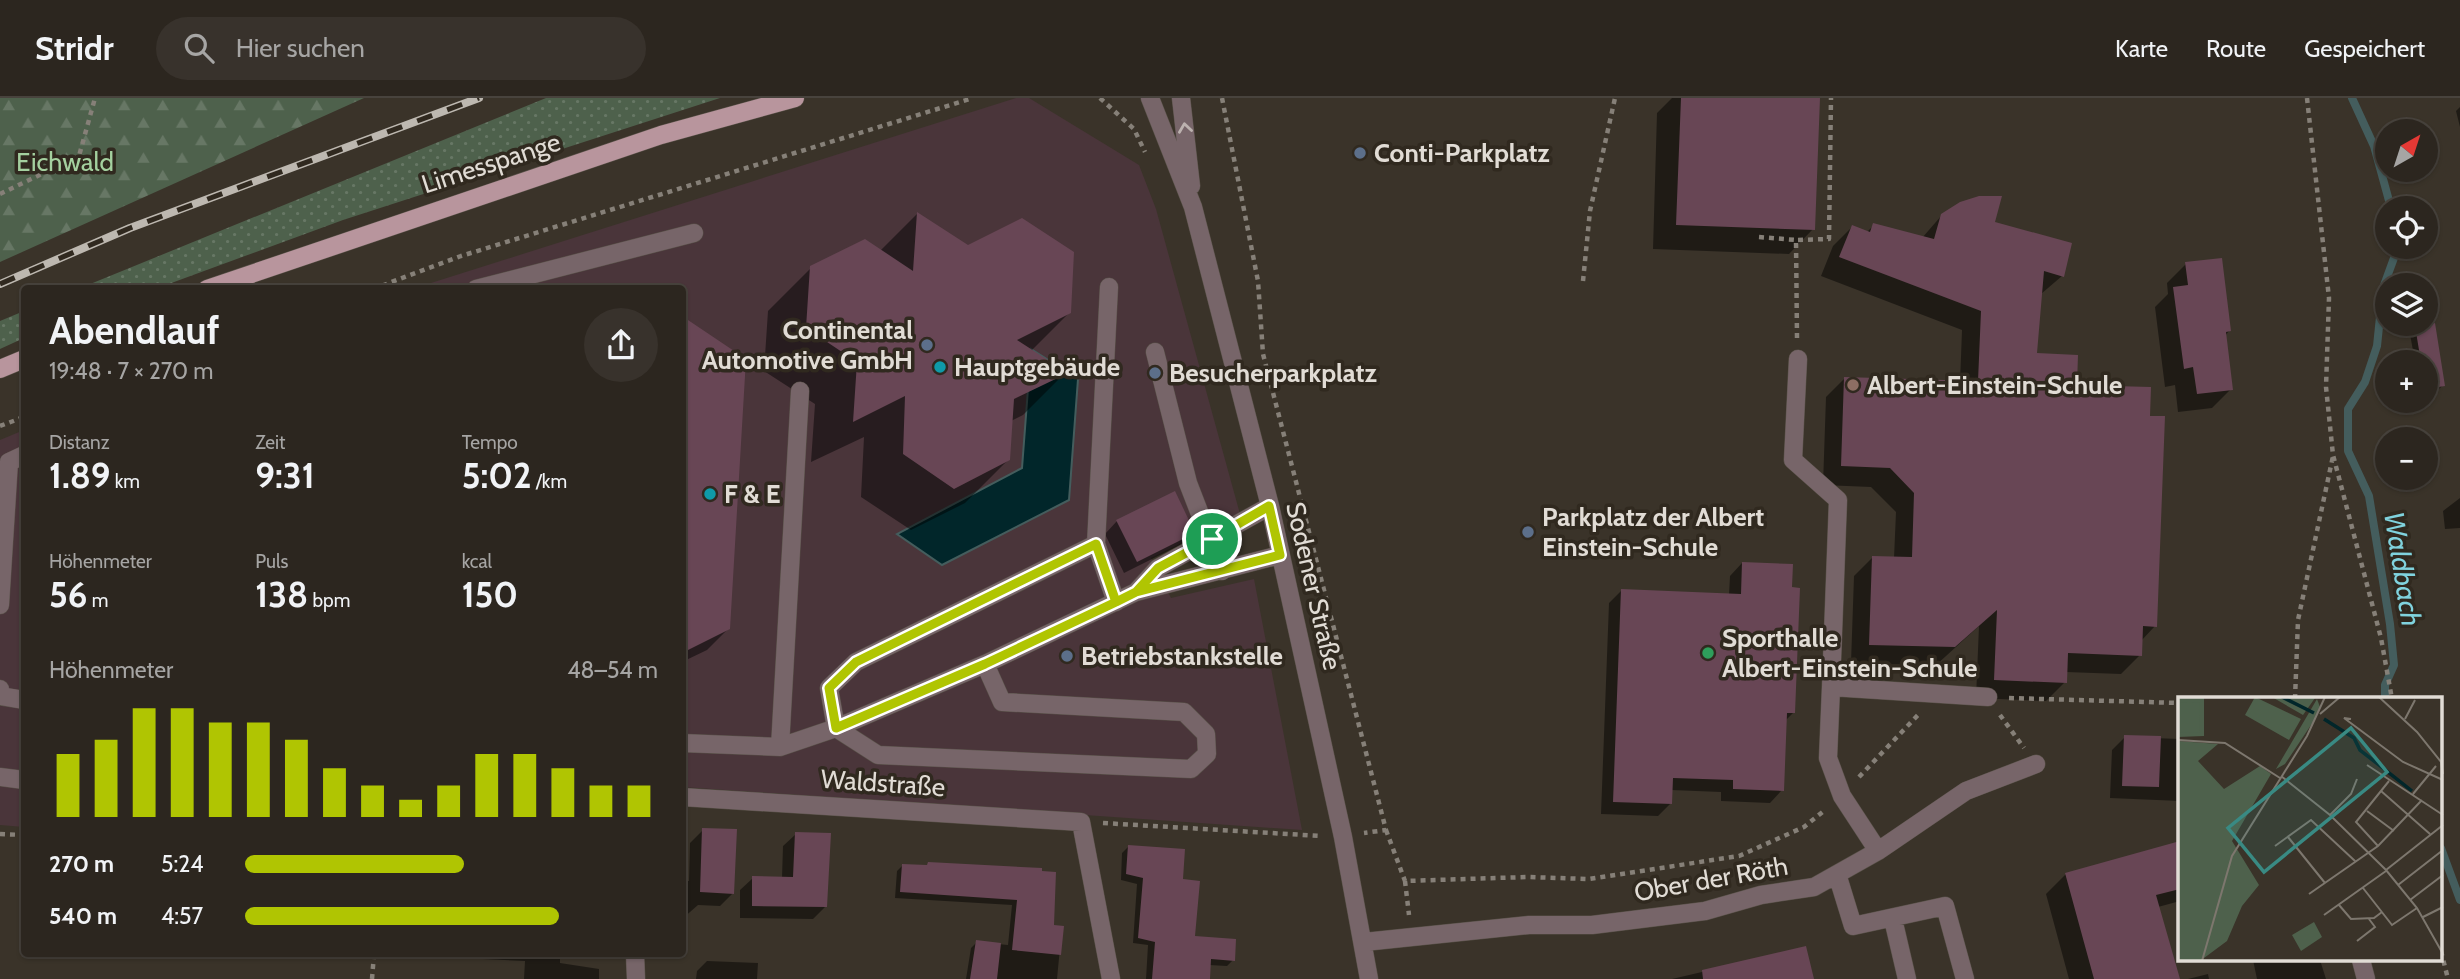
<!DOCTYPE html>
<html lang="de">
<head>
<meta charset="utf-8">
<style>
  body { margin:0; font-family:Cabin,sans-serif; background:#38322c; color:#f1f3f6; height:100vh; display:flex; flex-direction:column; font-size:26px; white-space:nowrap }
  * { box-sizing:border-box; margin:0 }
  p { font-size:23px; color:#a6a5a4 }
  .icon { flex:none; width:38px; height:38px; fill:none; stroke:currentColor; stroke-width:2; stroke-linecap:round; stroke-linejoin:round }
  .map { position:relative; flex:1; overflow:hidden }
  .sheet { position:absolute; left:21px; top:187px; width:665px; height:672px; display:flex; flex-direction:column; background:#2c261f; border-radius:7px; box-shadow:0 2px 5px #0004,0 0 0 2px #48433d }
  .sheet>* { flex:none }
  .needle { width:46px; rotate:39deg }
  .fabs { position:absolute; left:2375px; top:21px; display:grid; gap:14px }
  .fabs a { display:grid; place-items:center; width:63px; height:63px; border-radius:50%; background:#2c261f; box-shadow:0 2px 5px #0004,0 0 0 2px #48433d; font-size:35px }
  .pin { position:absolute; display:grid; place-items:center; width:60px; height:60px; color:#fff; margin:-30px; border:4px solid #fff; border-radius:50%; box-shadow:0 2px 7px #0007 }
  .round { display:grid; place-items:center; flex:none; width:74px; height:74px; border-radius:37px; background:#38322c }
  .summary { display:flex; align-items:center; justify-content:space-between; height:119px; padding:0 28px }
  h1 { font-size:38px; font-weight:700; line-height:52px }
  .stats { display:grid; grid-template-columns:repeat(3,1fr); gap:10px; height:119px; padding:7px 28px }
  .stats div { display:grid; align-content:center }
  .stats b { font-size:35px; font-weight:700 }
  .stats small { font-size:19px; font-weight:400 }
  .stats p { font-size:19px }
  .chart { height:196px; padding:14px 28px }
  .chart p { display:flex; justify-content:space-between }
  .chart svg { width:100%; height:126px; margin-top:7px; stroke:#b0c502; stroke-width:6 }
  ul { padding:0 28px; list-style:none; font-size:23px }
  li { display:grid; grid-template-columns:112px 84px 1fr; align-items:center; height:52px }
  li i { height:18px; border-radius:9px; background:#b0c502 }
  header { display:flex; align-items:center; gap:42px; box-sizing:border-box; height:98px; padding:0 35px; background:#2c261f; border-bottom:2px solid #48433d }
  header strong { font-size:33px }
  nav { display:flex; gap:38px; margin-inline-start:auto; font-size:24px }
  .search { width:490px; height:63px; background:#38322c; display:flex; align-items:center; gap:18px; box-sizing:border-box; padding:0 24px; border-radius:38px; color:#a6a5a4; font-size:26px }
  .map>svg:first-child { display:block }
  .commercial { fill:#4a353a }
  .grass { fill:url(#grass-dots) }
  .forest { fill:url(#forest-firs) }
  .water { fill:#01262a; stroke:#445d5d; stroke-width:2 }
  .shadow { fill:#0007 }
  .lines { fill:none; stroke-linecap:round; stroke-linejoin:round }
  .stream { stroke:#445d5d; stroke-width:8 }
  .building { fill:#684655 }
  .minor-casing { stroke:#585148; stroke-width:19 }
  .major-casing { stroke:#585148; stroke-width:19 }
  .path { stroke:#868078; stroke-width:4.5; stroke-dasharray:5 5; stroke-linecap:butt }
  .minor { stroke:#776569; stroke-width:18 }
  .major { stroke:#b8959d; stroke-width:18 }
  .rail-casing { stroke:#bdb8b0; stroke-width:8 }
  .rail { stroke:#30291f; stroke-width:5; stroke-dasharray:16; stroke-linecap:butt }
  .oneway { stroke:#bcb2af }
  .route-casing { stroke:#fff; stroke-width:14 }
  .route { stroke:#b0c502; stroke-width:9 }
  .service-dot { fill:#5c6f8a; stroke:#30291f; stroke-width:2.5 }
  .culture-dot { fill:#0f9aa8; stroke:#30291f; stroke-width:2.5 }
  .education-dot { fill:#8d6e63; stroke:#30291f; stroke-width:2.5 }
  .leisure-dot { fill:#2e9e5b; stroke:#30291f; stroke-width:2.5 }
  .labels { text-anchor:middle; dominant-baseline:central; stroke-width:7; stroke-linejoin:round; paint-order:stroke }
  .poi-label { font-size:26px; font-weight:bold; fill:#e1dcd5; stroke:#30291f; text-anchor:start }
  .park-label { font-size:26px; fill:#a4d09f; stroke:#30291f }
  .street-label { font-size:26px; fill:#e1dcd5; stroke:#30291f }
  .water-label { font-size:28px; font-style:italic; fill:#80d3de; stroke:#30291f }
  .inset-river { fill:none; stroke:#01262a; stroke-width:3.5 }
  .inset-road { fill:none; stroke:#7d776e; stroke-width:2 }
  .view { fill:#398a83; fill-opacity:0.15; stroke:#398a83; stroke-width:3.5 }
  .inset-edge { fill:none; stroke:#e1dcd5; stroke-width:3.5 }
</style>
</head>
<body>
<header>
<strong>Stridr</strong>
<div class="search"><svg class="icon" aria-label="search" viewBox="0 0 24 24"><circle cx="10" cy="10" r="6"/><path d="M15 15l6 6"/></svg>Hier suchen</div>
<nav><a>Karte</a><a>Route</a><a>Gespeichert</a></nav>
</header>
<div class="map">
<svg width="2460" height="881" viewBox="0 0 2460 881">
  <defs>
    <pattern id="grass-dots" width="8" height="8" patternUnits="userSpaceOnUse" patternTransform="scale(1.75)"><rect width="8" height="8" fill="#4e614c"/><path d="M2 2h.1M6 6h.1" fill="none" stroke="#677765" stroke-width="1.8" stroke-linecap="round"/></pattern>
    <pattern id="forest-firs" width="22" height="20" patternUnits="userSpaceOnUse" patternTransform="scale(1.75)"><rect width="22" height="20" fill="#4e614c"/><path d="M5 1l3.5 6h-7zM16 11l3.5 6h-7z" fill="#677765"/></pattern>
  </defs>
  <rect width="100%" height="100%" fill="#3a3329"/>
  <path class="commercial" d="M1016,0H1029L1139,67L1156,111L1240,416L1151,460L1171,500L1254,481L1302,732L683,689L682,191H412Z
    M24,332V729L0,727V342Z"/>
  <path class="grass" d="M546,0H720L343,122L155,191H78Z
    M24,213V240L0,251V223Z"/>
  <path class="forest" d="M0,0H364L0,164Z"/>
  <path class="water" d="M1031,251L1078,281L1069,402L942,467L897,436L1022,370Z"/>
  <path class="shadow" d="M1672,0H1818L1813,131L1789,156L1653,151L1657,15Z
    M2460,9V29L2456,13Z
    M917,116L1069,215L1031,253L1065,275L1023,317L1011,323L1008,362L965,405L911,432L861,399L864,339L811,364L815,306L764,273L768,213L811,170L880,153Z
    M1942,117L1993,126L2062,178L2041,196L2035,257L2075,289L2148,320L2155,528L2141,543L2140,557L2121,576L2066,574L2065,584L2046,603L1976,600L1979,528L1935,568L1851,565L1854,478L1873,459L1894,460L1896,414L1871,389L1823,387L1826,299L1845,280L1960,285L1962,232L1821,178L1833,148L1852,129L1867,134L1874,127L1922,140Z
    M2186,166L2229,233L2225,238L2231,291L2212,310L2178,314L2175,287L2165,289L2155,209L2168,196L2167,185Z
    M682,225L729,530L707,552L682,564Z
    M2416,230L2443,287L2437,293L2426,295V264H2415L2410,236Z
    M2460,400V430L2445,431L2443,413Z
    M1117,423L1193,435L1180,447L1124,475L1105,436Z
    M1742,465L1793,615L1785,623L1782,692L1770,705L1721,703V694L1671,692V705L1658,718L1601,716L1609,505L1621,493L1729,497L1730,478Z
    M2125,639L2180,641V703L2110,700L2112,652Z
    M703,732L733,795L720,808L698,807L682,821V783H689L690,745Z
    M796,736L825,809L813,821L740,820V792L753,780H782L783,748Z
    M2180,745V803L2158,809L2178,881H2069L2046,796L2066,776Z
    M1128,749L1181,783L1194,840L1233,862L1227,868L1209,867L1208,881H1146L1148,847L1133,845L1137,786L1121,782L1122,755Z
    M903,767L995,769L1052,828L1062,829L1057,881H966L971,850L977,844L1008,847L1012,807L895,800L897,773Z
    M1805,850L1813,881H1672Z
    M484,856H560V865L599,871V881H524L525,863L483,861Z
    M2253,862H2320L2326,881H2257Z
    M707,863L758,865L757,881H696L697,873Z
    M2208,876L2209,881H2188Z"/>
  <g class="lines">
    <path class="stream" d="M2352,0L2374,48L2391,110
      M2385,601V587L2394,567L2390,526L2369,398L2348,353V311L2365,284L2377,248L2383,190L2398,149
      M2441,750L2460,802"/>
  </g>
  <path class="building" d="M1681,0H1820L1815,132L1676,127Z
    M1979,98H2002L1995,124L2072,145L2064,179L2044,173L2037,255L2078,257L2077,287L2151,289L2150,318H2165L2157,529L2143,528L2142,558L2068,555L2067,585L1994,582L1997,512L1955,549L1869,547L1872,458L1912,459L1914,395L1890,370L1841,368L1844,279L1978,283L1981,213L1839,159L1852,127L1870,134L1873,125L1934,141L1941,116L1960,104Z
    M917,114L968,147L1022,120L1074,154L1071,215L1017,242L1068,275L1014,301L1010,362L954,391L903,356L905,298L853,324L857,264L806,230L810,168L865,141L913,173Z
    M2222,160L2231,233L2226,234L2233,292L2197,296L2193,269L2184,271L2173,189L2188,187L2185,164Z
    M682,218L746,261L730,531L682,555Z
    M2435,225L2445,288L2426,291V264H2421L2415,228Z
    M1175,393L1195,435L1137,464L1116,422Z
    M1742,464L1793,466L1792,489L1800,490L1795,615H1787L1784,693L1733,691V682L1673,680L1672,706L1613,704L1621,491L1741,496Z
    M2124,637L2161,638L2159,689L2122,688Z
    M702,730L737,731L734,796L700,794Z
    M795,734L831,735L827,809L752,808V778L793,779Z
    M2180,743V791L2156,797L2180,881H2094L2065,775Z
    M1128,747L1185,751L1183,781L1200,783L1195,838L1236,841L1235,863L1211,861L1210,881H1152L1155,844L1138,840L1143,780L1126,776Z
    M928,764L1042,770V773L1056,774L1054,827L1064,828L1061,857L1012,852L1017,802L900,794L902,766L927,767Z
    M976,842L1001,845L997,881H970Z
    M1806,848L1814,881H1703L1702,872Z"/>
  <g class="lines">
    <defs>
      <path id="minor" d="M1150,0L1193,109L1270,408L1343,739L1369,881
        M1181,0L1191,88
        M1109,189L1096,446L1116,504
        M476,191L694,135
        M1155,254L1188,385L1222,473
        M1798,261L1793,362L1838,402L1831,589L1988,599
        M1136,494L1158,470L1270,408
        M0,507L9,364L24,357
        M985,566L1002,604L1184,614L1206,636L1207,656L1191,671L878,657L836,630L829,590L856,564L1096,446
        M1831,589L1828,660L1842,698L1878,753
        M0,591V598L24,602
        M682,645L780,649L836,630L985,566L1136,494L1280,457
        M780,649L800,293
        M0,679L24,682
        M682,699L1081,724L1111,881
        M1837,776L1853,828L1945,808L1965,881
        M1893,821L1907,881
        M1364,844L1529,827H1592L1705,813L1761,797L1814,789L1878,753L1966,693L2036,666
        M635,856L636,881
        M2361,862L2366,881"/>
      <path id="major" d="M207,191L661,37L795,0
        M0,271L24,261"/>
    </defs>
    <use href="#minor" class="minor-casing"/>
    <use href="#major" class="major-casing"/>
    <path class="path" d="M1100,0L1134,31L1145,54
      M1222,0L1258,183L1263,256L1386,732L1364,735
      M2307,0L2329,200L2326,289L2333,357L2381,540L2392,601
      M0,96L79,58L95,0
      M1759,139L1796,142
      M1583,183L1590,113L1615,0
      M373,191L461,158L973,0
      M1797,240L1796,142L1829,141L1831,0
      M0,328L24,319
      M2009,600L2180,605
      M2295,601L2298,522L2333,358
      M2000,617L2024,650
      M1859,679L1918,617
      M1103,725L1321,738
      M1386,732L1405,783L1527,779L1589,781L1739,758L1804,729L1825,712
      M0,736L24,737
      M1405,783L1409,817
      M2441,853L2448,881
      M372,881L374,856"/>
    <use href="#minor" class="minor"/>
    <use href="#major" class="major"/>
    <defs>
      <path id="rail" d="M0,186L130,130L479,0"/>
    </defs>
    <use href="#rail" class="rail-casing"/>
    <use href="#rail" class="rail"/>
  </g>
  <defs><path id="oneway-chevron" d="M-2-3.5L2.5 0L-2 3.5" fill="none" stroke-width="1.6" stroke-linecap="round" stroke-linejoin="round" transform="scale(1.75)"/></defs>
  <use class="oneway" href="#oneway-chevron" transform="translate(1185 30) rotate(-98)"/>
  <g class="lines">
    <defs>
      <path id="route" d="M1212,441L1158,470L1136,494L1116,504L1096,446L856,564L829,590L836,630L985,566L1116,504L1136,494L1280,457L1269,408L1212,441"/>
    </defs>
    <use href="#route" class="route-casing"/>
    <use href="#route" class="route"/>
  </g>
  <g class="service-dot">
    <circle cx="1360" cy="55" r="7"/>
    <circle cx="927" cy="247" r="7"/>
    <circle cx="1155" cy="275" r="7"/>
    <circle cx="1528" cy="434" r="7"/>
    <circle cx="1067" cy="558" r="7"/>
  </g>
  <g class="culture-dot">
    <circle cx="940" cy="269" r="7"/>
    <circle cx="710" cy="396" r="7"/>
  </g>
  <circle class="education-dot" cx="1853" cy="287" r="7"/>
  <circle class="leisure-dot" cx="1708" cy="555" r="7"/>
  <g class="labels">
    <g class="poi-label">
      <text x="1374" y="55">Conti-Parkplatz</text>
      <text x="913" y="232" text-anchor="end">Continental<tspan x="913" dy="30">Automotive GmbH</tspan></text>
      <text x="954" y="269">Hauptgebäude</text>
      <text x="1169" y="275">Besucherparkplatz</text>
      <text x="1867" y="287">Albert-Einstein-Schule</text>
      <text x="724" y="396">F &amp; E</text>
      <text x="1542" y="419">Parkplatz der Albert<tspan x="1542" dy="30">Einstein-Schule</tspan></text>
      <text x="1722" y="540">Sporthalle<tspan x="1722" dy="30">Albert-Einstein-Schule</tspan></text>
      <text x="1081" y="558">Betriebstankstelle</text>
    </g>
    <g class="park-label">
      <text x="65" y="64">Eichwald</text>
    </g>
    <g class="street-label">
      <text transform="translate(491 65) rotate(-18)">Limesspange</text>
      <text transform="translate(1314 488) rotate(77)">Sodener Straße</text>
      <text transform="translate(883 685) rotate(4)">Waldstraße</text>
      <text transform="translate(1711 781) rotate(-10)">Ober der Röth</text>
    </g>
    <g class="water-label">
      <text transform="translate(2403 471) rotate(81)">Waldbach</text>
    </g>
  </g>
  <g transform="translate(2178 599)">
    <rect width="264" height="264" fill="#3a3329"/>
    <path d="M77,0L123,22L111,43L67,18ZM94,0H136L137,1L125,18ZM139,2L142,10L135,25L107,67L98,72ZM136,225L144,240L123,254L114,238Z" fill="#4e614c"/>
    <path d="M0,44L40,47L20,64L46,92L82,69L93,77L54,144L81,188L64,209L49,244L22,264H0Z" fill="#4e614c"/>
    <path d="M0,0H26V39L0,40Z" fill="#4e614c"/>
    <path d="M2,5L22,6L21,36L2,35Z" fill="#4e614c"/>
    <path class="inset-river" d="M104,0L136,16M146,22L176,41L182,53L234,94"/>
    <path class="inset-road" d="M201,0L239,35L263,65L265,77M142,17L162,0M173,22L166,21L225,65L265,83M227,22L237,3M0,43L47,46L102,81M189,68L265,118M103,79L152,118L208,173L239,211L265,257M203,94L252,137M235,97L258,69M189,114L216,134M152,118L173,97L179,82M110,140L147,186M97,149L133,123L177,164M200,149L178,125L211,84M208,173L265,128M220,188L265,153M185,191L214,228L239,211M131,197L200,149L244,103M232,203L265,178M161,208L173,222L196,221L204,215M146,218L208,174M245,220L265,210M179,244L197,230L191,222M24,264L54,159L129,39L147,0"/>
    <path class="view" d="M173,31L209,75L86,175L50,131Z"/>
    <rect width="264" height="264" class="inset-edge"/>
  </g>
</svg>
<div class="fabs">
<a><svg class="needle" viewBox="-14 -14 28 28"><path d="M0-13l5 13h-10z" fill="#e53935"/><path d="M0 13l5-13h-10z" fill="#a6a5a4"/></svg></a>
<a><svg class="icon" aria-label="locate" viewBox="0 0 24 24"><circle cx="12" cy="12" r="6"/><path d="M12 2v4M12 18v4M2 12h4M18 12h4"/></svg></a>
<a><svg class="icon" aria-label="layers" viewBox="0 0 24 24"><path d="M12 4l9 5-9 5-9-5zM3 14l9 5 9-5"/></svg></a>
<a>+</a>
<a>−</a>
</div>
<div class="pin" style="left:1212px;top:441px;background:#1e9e55"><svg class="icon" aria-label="arrive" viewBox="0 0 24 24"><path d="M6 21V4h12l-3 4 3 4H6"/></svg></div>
<section class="sheet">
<div class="summary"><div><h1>Abendlauf</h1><p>19:48 · 7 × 270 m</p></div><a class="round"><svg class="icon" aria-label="share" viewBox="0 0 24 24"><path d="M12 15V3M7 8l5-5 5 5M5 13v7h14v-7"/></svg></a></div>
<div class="stats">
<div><p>Distanz</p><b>1.89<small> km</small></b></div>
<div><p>Zeit</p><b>9:31</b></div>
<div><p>Tempo</p><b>5:02<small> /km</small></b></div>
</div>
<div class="stats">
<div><p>Höhenmeter</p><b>56<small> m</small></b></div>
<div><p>Puls</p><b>138<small> bpm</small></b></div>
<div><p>kcal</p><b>150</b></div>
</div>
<div class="chart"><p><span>Höhenmeter</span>48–54 m</p>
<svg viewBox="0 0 160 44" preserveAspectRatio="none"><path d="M5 44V22M15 44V17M25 44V6M35 44V6M45 44V11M55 44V11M65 44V17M75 44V27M85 44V33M95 44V38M105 44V33M115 44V22M125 44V22M135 44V27M145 44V33M155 44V33"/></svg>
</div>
<ul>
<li><b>270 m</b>5:24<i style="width:53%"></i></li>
<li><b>540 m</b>4:57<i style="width:76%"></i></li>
</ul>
</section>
</div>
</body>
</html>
